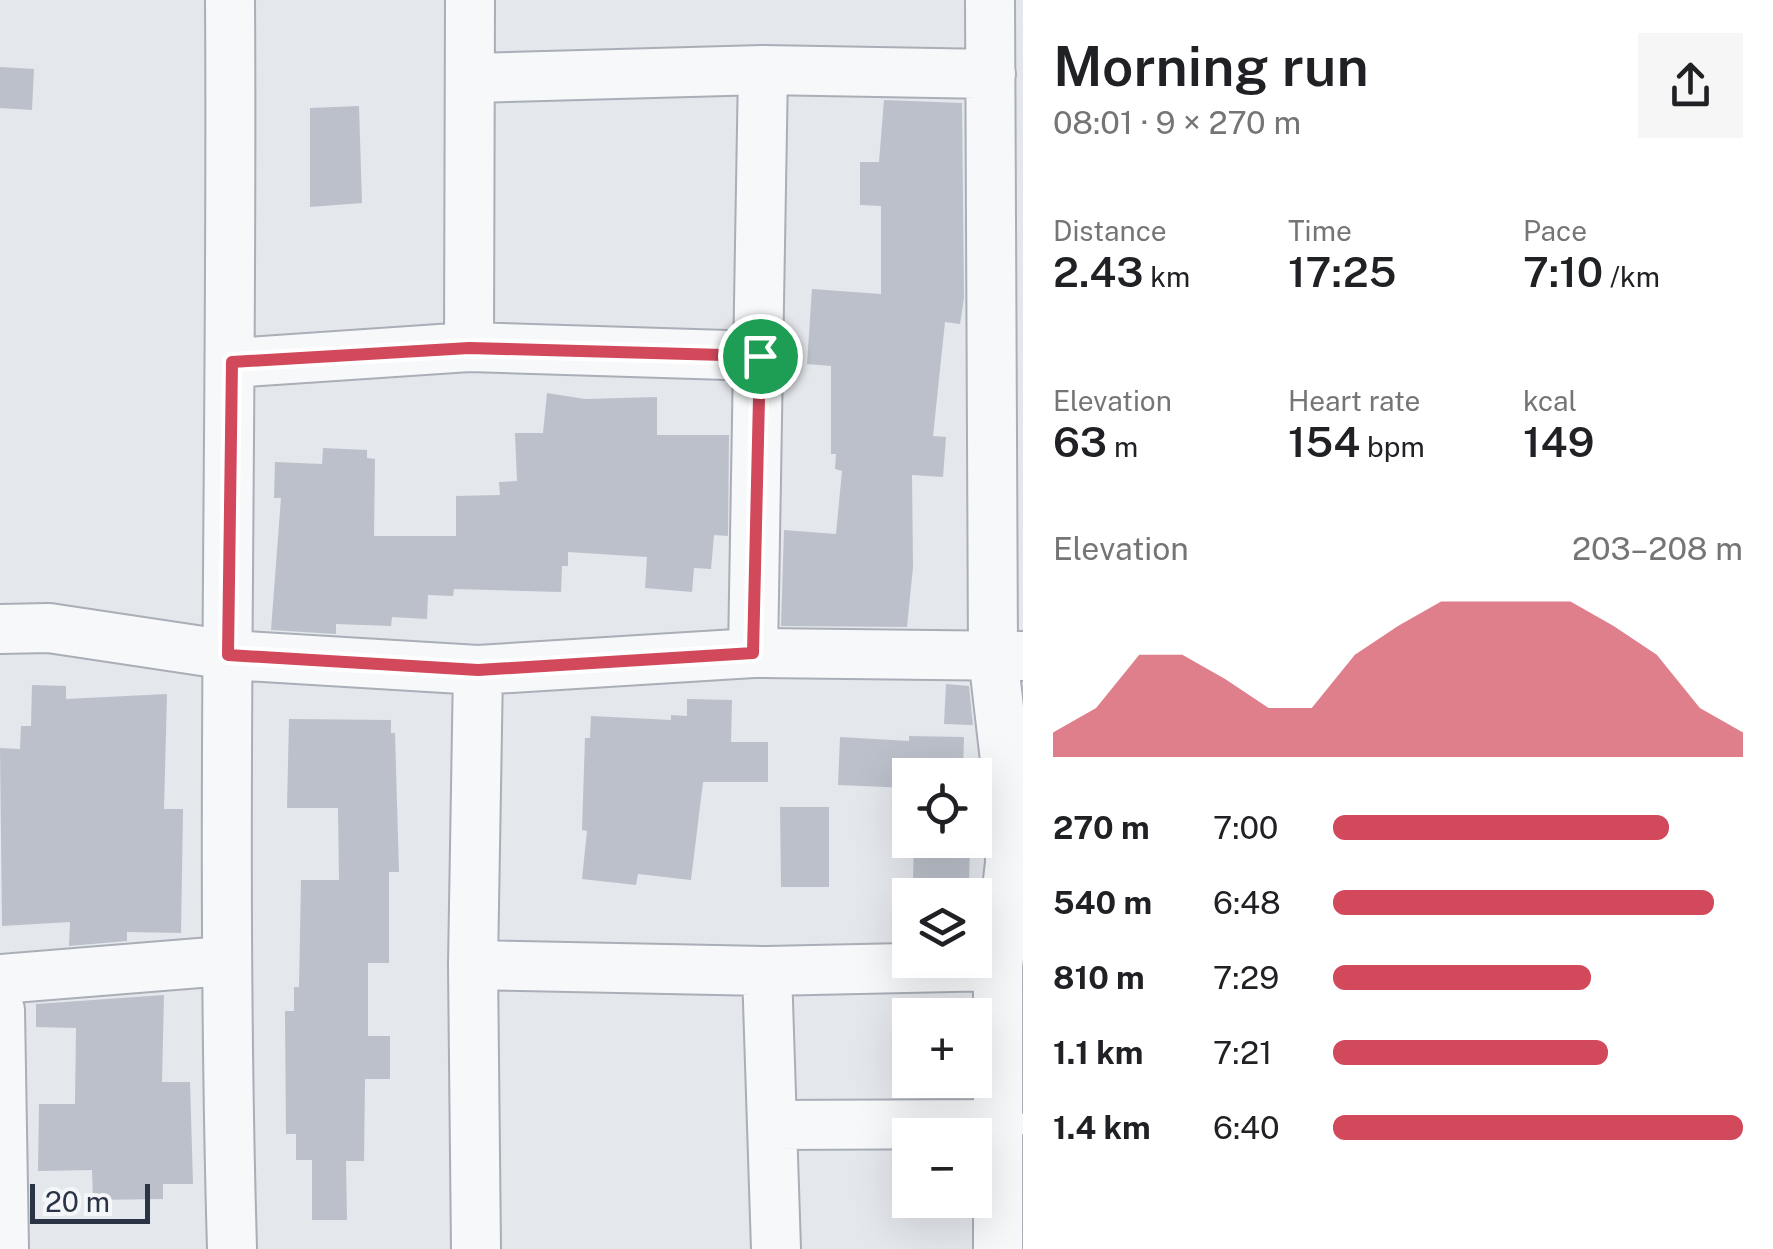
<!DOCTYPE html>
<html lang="en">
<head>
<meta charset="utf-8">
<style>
  body { margin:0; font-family:"Public Sans",sans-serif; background:#f6f6f6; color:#202124; height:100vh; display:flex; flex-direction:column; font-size:38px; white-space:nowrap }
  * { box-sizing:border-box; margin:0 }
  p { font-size:32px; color:#757577 }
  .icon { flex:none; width:55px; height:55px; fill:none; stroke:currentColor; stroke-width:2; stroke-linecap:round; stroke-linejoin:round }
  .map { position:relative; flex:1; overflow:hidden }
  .details { display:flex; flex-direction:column; background:#fff; width:750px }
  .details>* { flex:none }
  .fabs { position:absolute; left:892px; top:758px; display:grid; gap:20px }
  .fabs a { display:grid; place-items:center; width:100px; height:100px; border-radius:0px; background:#fff; box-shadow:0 10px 40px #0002; font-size:50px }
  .scale { position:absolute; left:30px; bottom:25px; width:120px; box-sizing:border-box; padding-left:10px; border:5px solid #2b3445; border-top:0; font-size:28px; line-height:35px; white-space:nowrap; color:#2b3445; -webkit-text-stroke:8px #f4f6f9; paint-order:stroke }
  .pin { position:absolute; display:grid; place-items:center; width:85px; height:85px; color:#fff; margin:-42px; border:5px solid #fff; border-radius:50%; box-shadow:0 2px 10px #0007 }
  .round { display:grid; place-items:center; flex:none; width:105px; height:105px; border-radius:0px; background:#f6f6f6 }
  .summary { display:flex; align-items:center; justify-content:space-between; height:170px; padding:0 30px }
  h1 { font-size:55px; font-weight:600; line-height:75px }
  .stats { display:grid; grid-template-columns:repeat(3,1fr); gap:15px; height:170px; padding:10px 30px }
  .stats div { display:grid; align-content:center }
  .stats b { font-size:42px; font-weight:600 }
  .stats small { font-size:28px; font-weight:400 }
  .stats p { font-size:28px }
  .chart { height:280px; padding:20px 30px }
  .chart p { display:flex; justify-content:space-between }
  .chart svg { width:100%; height:180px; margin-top:10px; fill:#d1495b; opacity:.7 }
  ul { padding:0 30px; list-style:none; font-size:32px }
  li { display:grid; grid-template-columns:160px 120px 1fr; align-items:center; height:75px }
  li i { height:25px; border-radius:12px; background:#d1495b }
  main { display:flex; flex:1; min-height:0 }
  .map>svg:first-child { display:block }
  .building { fill:#bbc0ca }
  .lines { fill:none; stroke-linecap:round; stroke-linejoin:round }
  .minor-casing { stroke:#a9aeb7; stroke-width:52 }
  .minor { stroke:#f7f8fa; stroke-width:48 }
  .route-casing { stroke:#fff; stroke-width:20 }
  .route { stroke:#d1495b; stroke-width:12 }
</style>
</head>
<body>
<main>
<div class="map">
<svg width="1023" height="1249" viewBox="0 0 1023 1249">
  <rect width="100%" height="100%" fill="#e4e7ec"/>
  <path class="building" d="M0,67L34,69L32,110L0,108Z
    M884,100L962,103L964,298L960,324L945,322L933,436L946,437L943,477L912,475L913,567L907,627L781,626L784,530L836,534L842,471L835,469L836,454H831V366L807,364L812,289L881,294V206L860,205V162H879Z
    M359,106L362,203L310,207V108Z
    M547,393L585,399L657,397V435H729L728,536L714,535L711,569L694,568L692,592L645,588L647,557L568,552V566H562L561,592L454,589L453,596L428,595L427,619L392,617L391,626L336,624V634L271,630L281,498H274L275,462L322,464L323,448L367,450V458L375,459L374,536H456V496L500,495L499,482L517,481L515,433H543Z
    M946,684L969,686L973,725L944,724Z
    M32,685L66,686V699L167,694L164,809H183L181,933L127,932V941L69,946L70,922L2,926L0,748L20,749L21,726H31Z
    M687,699L732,700L731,742H768V782H703L691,880L638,874L636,885L582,879L587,831L582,830L585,738H590L591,716L671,720V715L687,716Z
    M289,719L391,720V733H395L399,872H389V963H368V1036H390V1079H365L364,1161H346L347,1220H312V1160H296V1134H286L285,1011H294V987H299L301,880H339L338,808H287Z
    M909,736L964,737L963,775H910V788L838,785L840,737L909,741Z
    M780,807H829V887H781Z
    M914,840H970L969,884L913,882Z
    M164,995L162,1082H190L193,1184H163V1199L93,1200L92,1170L38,1171L39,1104H75L76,1028L36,1027V1004Z"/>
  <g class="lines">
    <defs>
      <path id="minor" d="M230,0C233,416 220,833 232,1249
        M990,0L993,656L1008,786L1010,863L998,966
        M473,78L763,70L991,74
        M469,347L470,0
        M232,363L469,347L760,356
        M0,629L49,628L229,655L478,670L753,653L1023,656
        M753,653L763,70
        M473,965L767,971L998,966V1249
        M767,971L776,1249
        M0,979L224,961
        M0,1010L4,1249
        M772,1125L1001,1124
        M476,1249L473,965L478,670"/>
    </defs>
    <use href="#minor" class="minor-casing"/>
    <use href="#minor" class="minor"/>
  </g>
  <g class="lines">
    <defs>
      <path id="route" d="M469,348L760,356L753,653L478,670L228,655L232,362Z"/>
    </defs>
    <use href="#route" class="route-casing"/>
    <use href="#route" class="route"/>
  </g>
</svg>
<div class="fabs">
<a><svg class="icon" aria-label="locate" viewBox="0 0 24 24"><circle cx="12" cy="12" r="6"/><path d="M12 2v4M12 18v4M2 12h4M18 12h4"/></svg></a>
<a><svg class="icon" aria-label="layers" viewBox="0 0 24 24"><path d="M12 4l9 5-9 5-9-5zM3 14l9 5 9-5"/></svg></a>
<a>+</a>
<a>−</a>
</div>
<div class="scale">20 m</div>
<div class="pin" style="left:760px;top:356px;background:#1e9e55"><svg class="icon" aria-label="arrive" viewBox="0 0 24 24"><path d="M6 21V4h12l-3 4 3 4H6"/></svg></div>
</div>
<section class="details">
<div class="summary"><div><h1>Morning run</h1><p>08:01 · 9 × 270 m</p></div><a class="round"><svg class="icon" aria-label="share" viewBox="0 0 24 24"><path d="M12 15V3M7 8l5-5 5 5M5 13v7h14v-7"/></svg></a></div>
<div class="stats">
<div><p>Distance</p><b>2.43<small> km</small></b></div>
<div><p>Time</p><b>17:25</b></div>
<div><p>Pace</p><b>7:10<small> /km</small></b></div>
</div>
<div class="stats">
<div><p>Elevation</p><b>63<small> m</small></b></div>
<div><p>Heart rate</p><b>154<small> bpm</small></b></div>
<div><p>kcal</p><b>149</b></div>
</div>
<div class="chart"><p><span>Elevation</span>203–208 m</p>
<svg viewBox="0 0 160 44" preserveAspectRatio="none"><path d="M0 44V38L10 32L20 19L30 19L40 25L50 32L60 32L70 19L80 12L90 6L100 6L110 6L120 6L130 12L140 19L150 32L160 38V44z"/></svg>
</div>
<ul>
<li><b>270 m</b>7:00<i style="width:82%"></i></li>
<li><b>540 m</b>6:48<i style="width:93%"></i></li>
<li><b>810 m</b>7:29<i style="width:63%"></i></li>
<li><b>1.1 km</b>7:21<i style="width:67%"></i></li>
<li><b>1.4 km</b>6:40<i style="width:100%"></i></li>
</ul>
</section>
</main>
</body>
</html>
